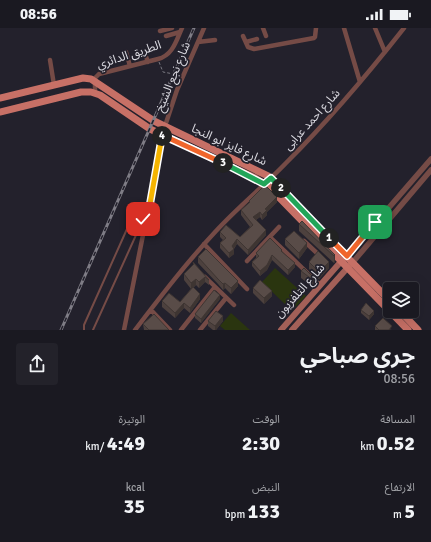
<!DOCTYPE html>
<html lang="ar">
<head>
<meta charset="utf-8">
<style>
  body { margin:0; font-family:Signika,"Noto Sans Arabic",sans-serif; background:#23222a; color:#f1f3f6; direction:rtl; height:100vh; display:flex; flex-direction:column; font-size:15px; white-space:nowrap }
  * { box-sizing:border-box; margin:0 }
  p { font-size:13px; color:#9fa0a5 }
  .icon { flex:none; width:22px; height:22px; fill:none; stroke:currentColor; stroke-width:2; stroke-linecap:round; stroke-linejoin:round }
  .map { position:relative; height:302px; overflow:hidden; direction:ltr }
  .drawer { display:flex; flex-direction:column; background:#1a1921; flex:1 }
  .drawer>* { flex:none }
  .fabs { position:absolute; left:383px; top:254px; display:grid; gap:8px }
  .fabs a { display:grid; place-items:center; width:36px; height:36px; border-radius:4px; background:#1a1921; box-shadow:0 4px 16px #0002,0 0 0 1px #38383f; font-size:20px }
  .pin { position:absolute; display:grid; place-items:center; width:34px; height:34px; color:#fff; margin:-17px; border-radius:8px; box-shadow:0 2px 6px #0006 }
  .km { position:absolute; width:20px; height:20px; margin:-10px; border-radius:50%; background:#222; color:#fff; font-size:11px; line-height:20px; text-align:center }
  .round { display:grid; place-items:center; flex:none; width:42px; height:42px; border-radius:4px; background:#23222a }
  .summary { display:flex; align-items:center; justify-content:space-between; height:68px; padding:0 16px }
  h1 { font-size:22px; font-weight:700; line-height:30px }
  .stats { display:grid; grid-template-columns:repeat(3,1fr); gap:6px; height:68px; padding:4px 16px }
  .stats div { display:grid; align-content:center }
  .stats b { font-size:20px; font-weight:700 }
  .stats small { font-size:11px; font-weight:400 }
  .stats p { font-size:11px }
  .status { display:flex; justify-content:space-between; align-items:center; height:28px; padding:0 20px; background:#1a1921; direction:ltr }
  .status svg { height:11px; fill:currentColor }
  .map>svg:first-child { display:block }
  .green { fill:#2a350f }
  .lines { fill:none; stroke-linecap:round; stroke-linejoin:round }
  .path { stroke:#787780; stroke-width:1; stroke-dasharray:3 2; stroke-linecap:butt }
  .service { stroke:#754b46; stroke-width:2 }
  .minor { stroke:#754b46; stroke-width:4.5 }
  .tertiary { stroke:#754b46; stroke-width:5.5 }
  .secondary { stroke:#a36058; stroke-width:6 }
  .primary { stroke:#c77066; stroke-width:7 }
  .rail-casing { stroke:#7f7d86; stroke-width:3 }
  .rail { stroke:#23212c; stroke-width:1.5; stroke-dasharray:4.5; stroke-linecap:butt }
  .wall { fill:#4d413e }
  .shaded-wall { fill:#3e3532 }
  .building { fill:#594c48; stroke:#3e3532 }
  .split-1-casing { stroke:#fff; stroke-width:8 }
  .split-2-casing { stroke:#fff; stroke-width:8 }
  .split-3-casing { stroke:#fff; stroke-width:8 }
  .split-4-casing { stroke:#fff; stroke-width:8 }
  .split-5-casing { stroke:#fff; stroke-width:8 }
  .split-6-casing { stroke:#fff; stroke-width:8 }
  .split-1 { stroke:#f0652b; stroke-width:5 }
  .split-2 { stroke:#22a559; stroke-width:5 }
  .split-3 { stroke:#22a559; stroke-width:5 }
  .split-4 { stroke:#f0652b; stroke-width:5 }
  .split-5 { stroke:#f5b400; stroke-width:5 }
  .split-6 { stroke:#f5b400; stroke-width:5 }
  .labels { text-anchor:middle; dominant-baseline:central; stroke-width:3.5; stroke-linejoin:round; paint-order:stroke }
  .street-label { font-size:12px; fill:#dad9e0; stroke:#23212c }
</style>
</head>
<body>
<div class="status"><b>08:56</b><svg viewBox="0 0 49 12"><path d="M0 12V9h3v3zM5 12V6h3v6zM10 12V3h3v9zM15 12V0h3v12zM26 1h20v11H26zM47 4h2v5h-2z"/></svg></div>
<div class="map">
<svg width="431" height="302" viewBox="0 0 431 302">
  <rect width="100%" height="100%" fill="#23212c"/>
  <path class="green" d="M275,240L306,268L292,283L262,254Z
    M231,285L250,302H225L220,298Z"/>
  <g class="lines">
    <path class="path" d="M159,34L163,44L179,47"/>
    <path class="service" d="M84,302V297L131,192L136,189L143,191
      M93,302L146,185"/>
    <path class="minor" d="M263,0L266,8
      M344,0L360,54
      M375,0L385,24
      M160,3L172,0
      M166,8L180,4
      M243,8L248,19L254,21L314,10L315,9L316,0
      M198,14L215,12
      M246,14L257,11
      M126,24L130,38
      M138,27L145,26L148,34
      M50,32L54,57
      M95,65V50L99,46L158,31C173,27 176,13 182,0
      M270,209L320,257
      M304,213L320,228
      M204,216L247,261
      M247,233L279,199
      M205,249L234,277
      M151,282L170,302
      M124,302L149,177L162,107L177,62L204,0
      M135,302C161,268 187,234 216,203C238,179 263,159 286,135C328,93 367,47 404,0
      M181,302L215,259
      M200,302L226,270"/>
    <path class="tertiary" d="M347,228L431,131
      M353,234L431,142"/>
    <path class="secondary" d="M281,302L344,230
      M292,302L350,237"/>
    <path class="primary" d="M0,70L83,50L91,51L154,93L268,148L390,273
      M0,84L81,64H91L100,67L150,101L255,150L268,158L408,302
      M400,283L418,302"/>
    <defs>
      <path id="rail" d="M61,302L194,0"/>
    </defs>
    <use href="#rail" class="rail-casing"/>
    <use href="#rail" class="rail"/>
  </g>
  <path class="wall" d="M249,173L277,174L267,184V187L262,192L260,189L256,192L266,207L248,227L237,216L234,221V226L229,230L220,220V215L223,212L220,209V204L240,209L250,199L241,187V182L249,175Z
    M299,196L335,227V234L334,235L299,203Z
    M285,211L307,220L299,231L285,217Z
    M282,223L295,239L288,247L272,232L267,242L260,248L252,238V234L256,230V225Z
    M198,229L238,258L231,266L225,260L223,262L218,256L198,235Z
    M193,234L209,252V257L205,254L199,260L196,257L193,260L200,271L190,285L184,280L175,290L162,279V273L180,274L191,261L184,252V246L193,237Z
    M309,234L329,240L319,251L309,241Z
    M301,243L314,250V257L313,259L301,250Z
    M253,260L272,268L264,276L253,265Z
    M220,271L201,295L195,290V286Z
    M361,282L374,286L369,292L361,285Z
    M208,293H223L216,302H213L208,298Z
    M143,296L169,302H144Z
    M375,298L392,302H375Z"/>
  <path class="shaded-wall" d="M277,169V174L267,184V187L262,192V187L265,181Z
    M260,184V189L253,194V189Z
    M266,202V207L248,227V222Z
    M237,211V216L232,223V218Z
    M307,215V220L299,231V225Z
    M234,221V226L229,230V225Z
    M272,227V232L267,242L260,248V243Z
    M335,227V234L334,235V228Z
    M329,234V240L319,251V244Z
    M295,235V239L288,247V242Z
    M205,249V254L199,260V254Z
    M314,250V257L313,259V252Z
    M196,251V257L191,261V255Z
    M238,253V258L231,266V260Z
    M225,255V260L223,262V256Z
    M272,263V268L264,276V270Z
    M200,266V271L190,285V280Z
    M220,267V271L201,295V291Z
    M184,275V280L175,290V285Z
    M374,283V286L369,292V288Z
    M223,288V293L216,302H215V298Z"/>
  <path class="building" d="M265,157L277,169L265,181L267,182L262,187L260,184L253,189L266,202L248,222L237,211L232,218L234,221L229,225L220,215L226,210L220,204L226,197L240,209L253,197L241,182L250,174L249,173Z
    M302,193L335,227L334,228L299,196Z
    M294,203L307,215L299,225L285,211Z
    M270,210L282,222L281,223L295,235L288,242L272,227L267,237L260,243L252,234L259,228L256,225Z
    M206,221L238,253L231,260L225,255L223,256L218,251L198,229Z
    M318,223L329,234L319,244L309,234Z
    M193,234L209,252L205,249L199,254L196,251L191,255L184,246L194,236Z
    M304,240L314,250L313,252L301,243Z
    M260,252L272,263L264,270L253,260Z
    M193,259L200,266L190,280L184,275L175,285L162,273L169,265L180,274Z
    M214,262L220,267L201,291L195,286Z
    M366,275L374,283L369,288L361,282Z
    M216,283L223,288L215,298L208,293Z
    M154,286L169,302H149L143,296Z
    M383,290L392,298L389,302H379L375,298Z"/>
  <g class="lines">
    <defs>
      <path id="split-1" d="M329,210L347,228L375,194"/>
      <path id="split-2" d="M281,160L329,210"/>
      <path id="split-3" d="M223,135L264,156L271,150L281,160"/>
      <path id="split-4" d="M162,108V107L223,135"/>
      <path id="split-5" d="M150,176L162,108"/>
      <path id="split-6" d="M143,191L150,176"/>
    </defs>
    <use href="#split-1" class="split-1-casing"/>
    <use href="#split-2" class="split-2-casing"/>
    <use href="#split-3" class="split-3-casing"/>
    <use href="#split-4" class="split-4-casing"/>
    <use href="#split-5" class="split-5-casing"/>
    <use href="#split-6" class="split-6-casing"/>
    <use href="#split-1" class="split-1"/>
    <use href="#split-2" class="split-2"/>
    <use href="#split-3" class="split-3"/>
    <use href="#split-4" class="split-4"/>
    <use href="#split-5" class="split-5"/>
    <use href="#split-6" class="split-6"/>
  </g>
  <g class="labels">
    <g class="street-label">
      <text transform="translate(129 27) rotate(-18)">الطريق الدائري</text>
      <text transform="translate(173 49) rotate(-68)">شارع نجع الشيخ</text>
      <text transform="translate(312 92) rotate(-48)">شارع احمد عرابى</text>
      <text transform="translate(229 117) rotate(25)">شارع فايز ابو النجا</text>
      <text transform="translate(300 263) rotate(-48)">شارع التلفزيون</text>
    </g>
  </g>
</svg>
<div class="fabs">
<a><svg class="icon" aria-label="layers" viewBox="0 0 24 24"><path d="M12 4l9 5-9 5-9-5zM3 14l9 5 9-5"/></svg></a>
</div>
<div class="pin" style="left:375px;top:194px;background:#1e9e55"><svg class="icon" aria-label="arrive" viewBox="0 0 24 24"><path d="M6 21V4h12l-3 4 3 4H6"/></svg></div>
<div class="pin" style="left:143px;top:191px;background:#d93025"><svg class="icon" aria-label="check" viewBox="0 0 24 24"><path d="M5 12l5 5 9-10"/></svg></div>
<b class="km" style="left:329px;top:210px">1</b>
<b class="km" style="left:281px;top:160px">2</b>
<b class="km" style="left:223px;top:135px">3</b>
<b class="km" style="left:162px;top:108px">4</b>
</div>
<section class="drawer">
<div class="summary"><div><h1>جري صباحي</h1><p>08:56</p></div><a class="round"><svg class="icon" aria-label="share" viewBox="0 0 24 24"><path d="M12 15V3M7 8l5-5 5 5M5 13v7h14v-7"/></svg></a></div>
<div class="stats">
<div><p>المسافة</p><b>0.52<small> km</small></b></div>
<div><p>الوقت</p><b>2:30</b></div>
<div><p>الوتيرة</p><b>4:49<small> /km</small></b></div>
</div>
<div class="stats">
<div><p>الارتفاع</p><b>5<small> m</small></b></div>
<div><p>النبض</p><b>133<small> bpm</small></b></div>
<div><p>kcal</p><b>35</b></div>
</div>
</section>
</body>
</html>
